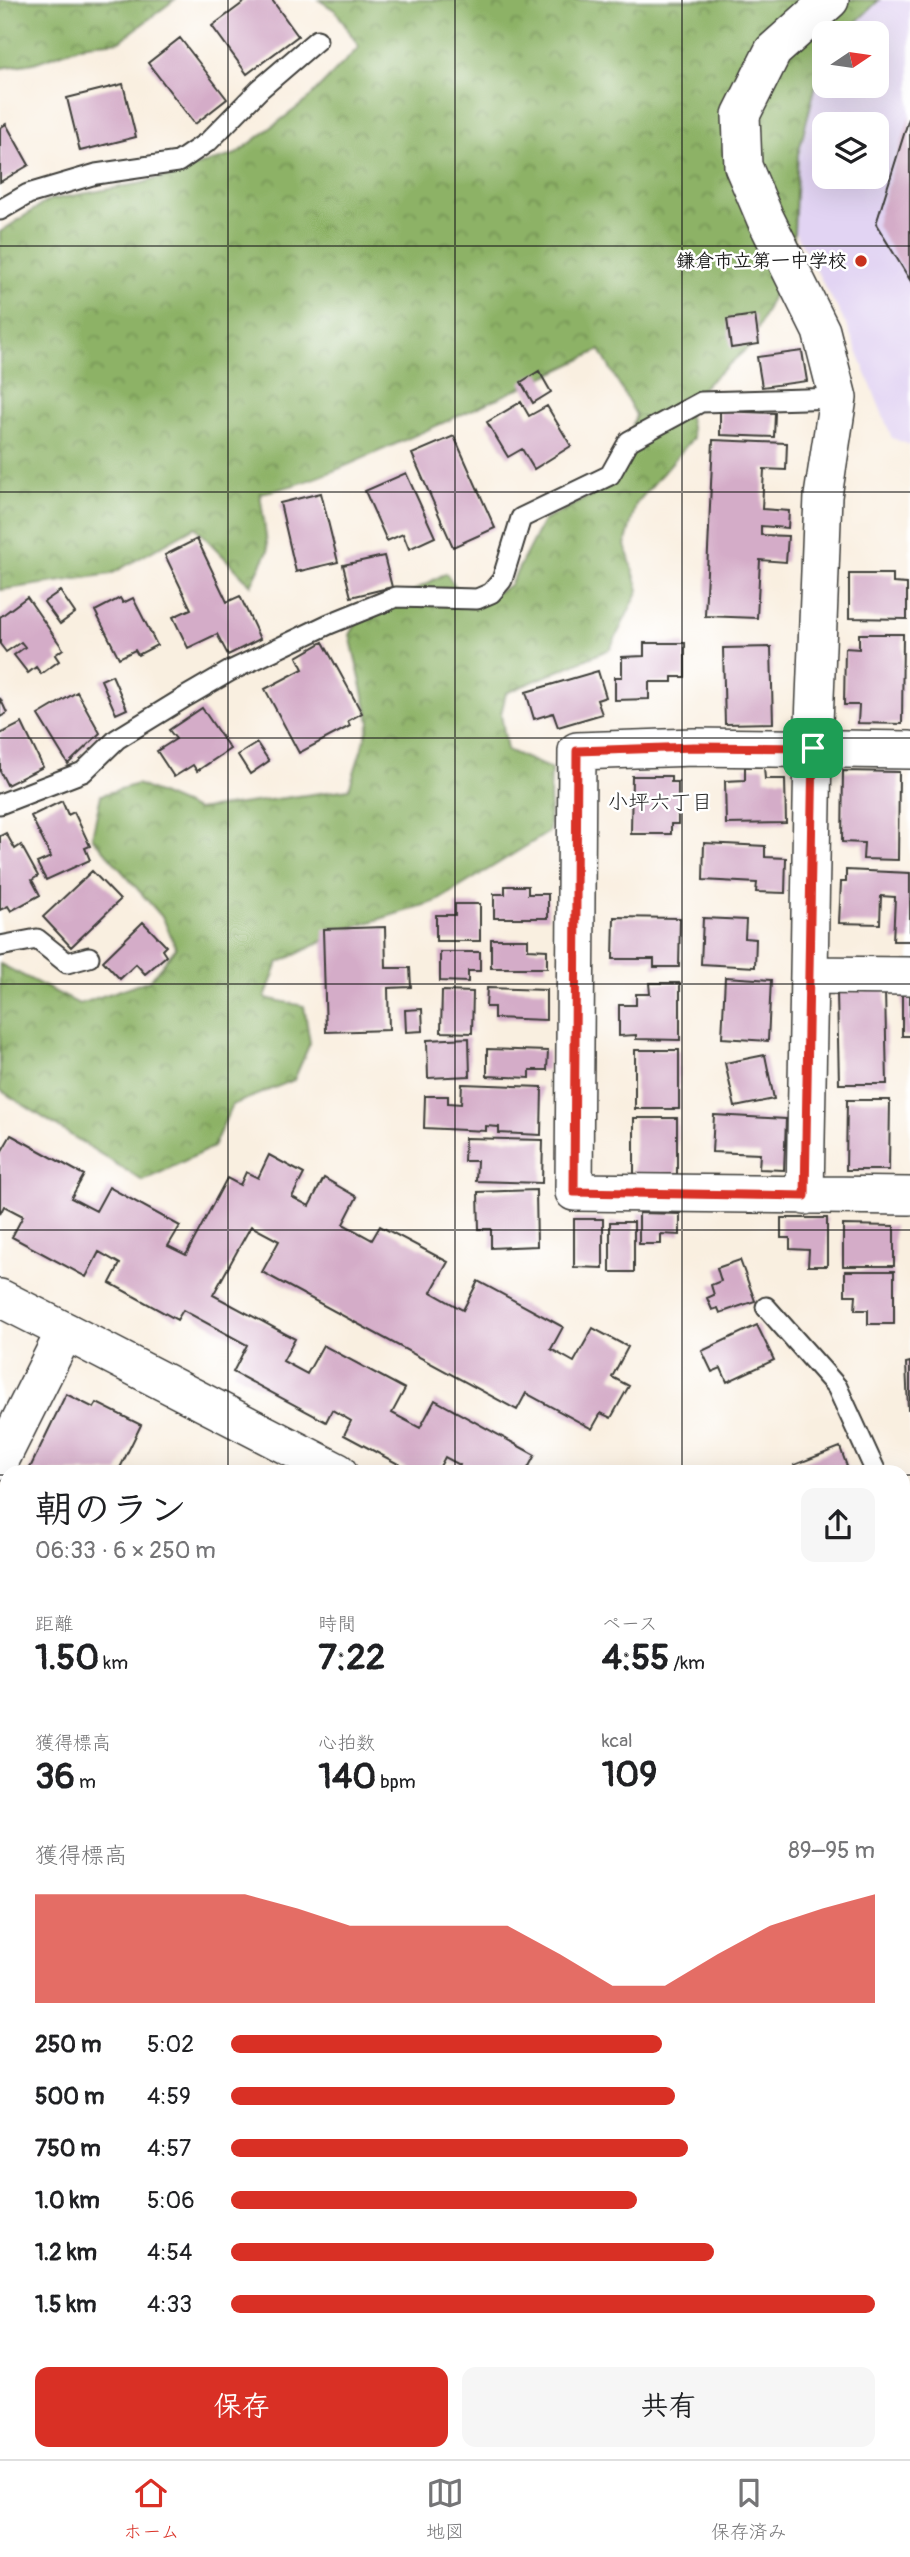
<!DOCTYPE html>
<html lang="ja">
<head>
<meta charset="utf-8">
<style>
  body { margin:0; font-family:Pangolin,"Klee One",sans-serif; background:#f6f6f6; color:#202124; height:100vh; display:flex; flex-direction:column; font-size:26px; white-space:nowrap }
  * { box-sizing:border-box; margin:0 }
  p { font-size:23px; color:#757577 }
  .icon { flex:none; width:38px; height:38px; fill:none; stroke:currentColor; stroke-width:2; stroke-linecap:round; stroke-linejoin:round }
  .map { position:relative; flex:1; overflow:hidden }
  .details { position:absolute; left:0px; top:1465px; width:910px; height:996px; display:flex; flex-direction:column; background:#fff; border-radius:21px 21px 0 0; box-shadow:0 7px 28px #0002 }
  .details>* { flex:none }
  .needle { width:46px; rotate:77deg }
  .tools { position:absolute; left:812px; top:21px; display:grid; gap:14px }
  .tools a { display:grid; place-items:center; width:77px; height:77px; border-radius:14px; background:#fff; box-shadow:0 7px 28px #0002; font-size:35px }
  .pin { position:absolute; display:grid; place-items:center; width:60px; height:60px; color:#fff; margin:-30px; border-radius:14px; box-shadow:0 4px 10px #0006 }
  .round { display:grid; place-items:center; flex:none; width:74px; height:74px; border-radius:14px; background:#f6f6f6 }
  .head { display:flex; align-items:center; justify-content:space-between; height:119px; padding:0 35px }
  h1 { font-size:38px; font-weight:700; line-height:52px }
  .figures { display:grid; grid-template-columns:repeat(3,1fr); gap:10px; height:119px; padding:7px 35px }
  .figures div { display:grid; align-content:center }
  .figures b { font-size:35px; font-weight:700 }
  .figures small { font-size:19px; font-weight:400 }
  .figures p { font-size:19px }
  .chart { height:196px; padding:14px 35px }
  .chart p { display:flex; justify-content:space-between }
  .chart svg { width:100%; height:126px; margin-top:7px; fill:#d93025; opacity:.7 }
  .primary-button { display:flex; gap:14px; margin-top:auto; padding:14px 35px }
  .primary-button a { flex:1; height:80px; border-radius:14px; background:#d93025; color:#fff; font-size:28px; font-weight:700; line-height:80px; text-align:center }
  .primary-button a+a { background:#f6f6f6; color:#202124 }
  ul { padding:0 35px; list-style:none; font-size:23px }
  li { display:grid; grid-template-columns:112px 84px 1fr; align-items:center; height:52px }
  li i { height:18px; border-radius:9px; background:#d93025 }
  .dock { display:flex; justify-content:space-around; align-items:center; height:98px; border-top:2px solid #e0e0e0; background:#fff; font-size:19px; color:#757577 }
  .dock a { display:grid; justify-items:center; gap:4px }
  .dock .selected { color:#d93025 }
  .map>svg:first-child { display:block }
  .built { fill:#e2d4f3; fill-rule:evenodd }
  .forest { fill:url(#forest-crowns); stroke:#546741; stroke-width:2 }
  .lines { fill:none; stroke-linecap:round; stroke-linejoin:round }
  .stream { stroke:#4bb5c9; stroke-width:10 }
  .building { fill:#d4acc8 }
  .lane-casing { stroke:#3d3c39; stroke-width:23 }
  .street-casing { stroke:#3d3c39; stroke-width:40 }
  .secondary-casing { stroke:#3d3c39; stroke-width:42 }
  .path { stroke:#3d3c39; stroke-width:4.5; stroke-dasharray:2 5; stroke-linecap:butt }
  .lane { stroke:#fff; stroke-width:19 }
  .street { stroke:#fff; stroke-width:37 }
  .secondary { stroke:#fce6c4; stroke-width:38 }
  .route-casing { stroke:#fff; stroke-width:14 }
  .route { stroke:#d93025; stroke-width:9 }
  .grid { fill:none; stroke:#1c1c1c; stroke-width:2; stroke-opacity:0.55 }
  .poi-dot { fill:#c8321e; stroke:#fff; stroke-width:2.5 }
  .labels { text-anchor:middle; dominant-baseline:central; stroke-width:5; stroke-linejoin:round; paint-order:stroke }
  .poi-label { font-size:19px; font-weight:bold; fill:#1c1c1c; stroke:#fff; text-anchor:end }
  .neighbourhood-label { font-size:21px; fill:#1c1c1c; stroke:#fff }
</style>
</head>
<body>
<div class="map">
<svg width="910" height="2459" viewBox="0 0 910 2459">
  <defs>
    <pattern id="forest-crowns" width="20" height="18" patternUnits="userSpaceOnUse" patternTransform="scale(1.75)"><rect width="20" height="18" fill="#8db266"/><path d="M2 6a3 3 0 1 1 6 0M12 15a3 3 0 1 1 6 0" fill="none" stroke="#729053"/></pattern>
  </defs>
  <rect width="100%" height="100%" fill="#fff"/>
  <filter id="ink" filterUnits="userSpaceOnUse"><feTurbulence type="fractalNoise" baseFrequency=".0143" numOctaves="2"/><feDisplacementMap in="SourceGraphic" scale="14" xChannelSelector="R" yChannelSelector="G"/><feConvolveMatrix kernelMatrix="1 2 1 2 8 2 1 2 1" color-interpolation-filters="sRGB"/></filter>
  <filter id="wash" filterUnits="userSpaceOnUse"><feTurbulence type="fractalNoise" baseFrequency=".00686" numOctaves="4" result="noise"/><feDisplacementMap in="SourceGraphic" scale="28" xChannelSelector="R" yChannelSelector="G"/><feGaussianBlur stdDeviation="1.57" result="paint"/><feColorMatrix in="noise" values="0 0 0 0 0 0 0 0 0 0 0 0 0 0 0 0 0 1.4 0 .05"/><feComposite in="paint" operator="in"/></filter>
  <g filter="url(#wash)">
    <rect width="100%" height="100%" fill="#f9efe0"/>
    <path class="built" d="M867,0H910V445L892,438L847,326L775,196L824,39V86H877V33H828ZM824,124H877V177H824Z"/>
    <path class="forest" d="M0,0H174L120,41L87,44L34,63L0,68Z
      M319,0H879L845,33H824V53L798,155L793,251L750,346L686,402L693,438L636,504L625,545L639,590L610,649L506,693L501,714L507,750L551,769L549,832L437,901L348,929L278,963L265,998L304,1006L310,1043L294,1080L232,1105L213,1147L143,1181L0,1090V964L79,1004L150,980L176,948L163,918L92,837L101,795L137,784L197,810L349,789L370,722L350,635L357,622L446,573L470,608L510,585L543,521L613,484L636,415L600,350C534,383 467,412 400,442C354,462 309,485 260,493L268,551L251,585L195,527L111,574L0,590V232L49,200L143,183L236,154L306,101L359,47L336,11Z
      M7,1975V2142L0,2140V1984Z"/>
    <g class="lines">
      <path class="stream" d="M0,2416L7,2417
        M57,2454L62,2459"/>
    </g>
    <g id="blocks">
      <path class="building" d="M247,0H272L298,36L247,74L212,26Z
        M180,38L227,99L195,124L148,63Z
        M123,84L136,137L80,151L67,98Z
        M910,115V280L876,224Z
        M6,124L29,165L0,182V128Z
        M755,315L759,344L731,348L727,319Z
        M802,351L807,381L762,387L757,357Z
        M539,371L551,392L533,403L521,382Z
        M521,402L529,416L547,406L571,446L534,469L522,449L508,457L487,422Z
        M720,411L775,413L774,437L720,435Z
        M454,436L495,528L453,547L412,454Z
        M713,440L787,443L786,470L764,469L762,509L789,511L788,528L761,526V535L788,536L786,562L760,560L757,618L705,616Z
        M406,473L435,537L409,549L403,534L387,541L365,491Z
        M321,493L338,562L296,572L280,503Z
        M197,539L227,602L240,596L260,639L228,655L217,634L188,648L173,617L191,609L165,555Z
        M384,556L392,587L351,597L343,565Z
        M849,574H893V583L907,584V619L849,618Z
        M60,591L75,613L60,624L44,602Z
        M27,597L63,649L55,655L59,661L41,674L36,667L28,673L14,655L25,647L21,642L6,652L0,644V617Z
        M120,598L123,603L133,598L157,645L138,655L135,650L119,658L95,611Z
        M859,634H903L902,724L858,723L859,705H844L845,648L859,649Z
        M323,642L362,713L348,721L350,726L299,753L265,689L303,669L297,657Z
        M644,643H685V677H672V682H649V699L615,700V677H622V657L644,656Z
        M771,647L773,723L725,724L723,648Z
        M598,671L606,697L597,700L602,714L558,727L553,713L534,719L526,692Z
        M112,675L127,709L116,714L101,680Z
        M77,692L100,733L68,764L38,715Z
        M0,698L7,713L0,717Z
        M202,708L230,749L197,771L193,765L174,777L157,751L176,739L169,730Z
        M22,723L43,767L7,785L0,771V734Z
        M257,743L269,761L250,774L238,755Z
        M745,767H764L765,779H785L786,823L726,824L725,781L745,780Z
        M843,771L899,772L898,860L863,859L864,843L842,842Z
        M632,776H671V782H678V824H671V834H631Z
        M62,801L68,815L74,812L90,846L85,848L90,860L46,880L37,863L51,857L31,816Z
        M6,833L15,849L21,845L38,876L32,880L40,895L11,911L8,906L0,910V836Z
        M704,843L765,846V857L786,858L785,893L756,892L757,883L703,880Z
        M846,870L910,873V941H893L895,897L881,896L880,924L839,923L841,882H846Z
        M92,871L120,900L71,947L43,917Z
        M505,886H528V894H548V918H494V894H505Z
        M455,904H480V941H436V915H455Z
        M614,917L680,918L679,967H654V959H613Z
        M703,918L746,920L745,938L756,939L755,967L701,964Z
        M143,922L166,946L162,950L166,956L145,974L136,964L120,979L103,961Z
        M385,927L386,968H410L411,987L388,988L389,1030L326,1032L323,929Z
        M491,939H528V949L547,950V968H491Z
        M440,952H480V971H468V982L440,981Z
        M725,977L771,980L768,1041L722,1038Z
        M649,983H680V1040L636,1039V1035L619,1036V1005H636V994H650Z
        M487,988L546,990V1020L494,1018V1007H486Z
        M885,990L887,1084H839L837,992Z
        M442,991L473,992L472,1033L441,1032Z
        M902,993H910V1036H902Z
        M422,1009L423,1031L406,1032L405,1010Z
        M469,1038L470,1076L428,1078L427,1040Z
        M487,1049L548,1051L547,1070H530V1078L487,1076Z
        M635,1050H679V1109H635Z
        M765,1055L774,1099L735,1107L725,1063Z
        M462,1084L542,1087L541,1135L499,1133V1127L486,1126V1131L424,1128L425,1096H448V1103L461,1104Z
        M847,1100H890L889,1170H846Z
        M714,1115L786,1119L784,1170L759,1169L760,1154L712,1152Z
        M634,1118H677V1174H634Z
        M11,1135L84,1175L71,1198L96,1211L109,1187L180,1226L168,1246L186,1255L227,1178L240,1185L246,1172L258,1178L269,1155L304,1174L292,1197L309,1206L324,1178L357,1197L343,1224L372,1240L380,1226L448,1262L431,1292L463,1310L478,1281L563,1327L551,1349L574,1362L593,1328L628,1347L612,1377L629,1386L611,1418L601,1413L592,1429L526,1393L517,1410L262,1272L279,1241L251,1226L213,1295L295,1339L283,1361L307,1374L323,1345L405,1389L392,1413L420,1428L435,1400L535,1455L526,1472H457L460,1465L445,1457L437,1472H413L344,1435L351,1421L332,1410L326,1422L233,1372L247,1345L183,1310L177,1320L110,1283L120,1264L99,1252L86,1277L12,1237L23,1216L4,1206L0,1214V1154Z
        M465,1138L543,1140L542,1183L476,1181L477,1161H464Z
        M536,1190L537,1246L491,1248V1229H479L478,1192Z
        M639,1213L680,1214V1235L661,1234V1244H639Z
        M781,1218H827V1266H808L809,1250L790,1249V1238H781Z
        M574,1219H603V1268L574,1267Z
        M610,1222H634V1272H610Z
        M843,1225L894,1226V1266H843Z
        M740,1260L755,1301L720,1313L718,1308L712,1310L707,1298L714,1295L711,1285L721,1281L717,1268Z
        M845,1271H894V1324H868V1310H855L856,1295H845Z
        M757,1325L774,1360L727,1382L721,1368L712,1372L702,1351Z
        M910,1362V1409H908L906,1363Z
        M66,1394L94,1408L97,1403L141,1425L118,1472H28Z
        M840,1447L849,1472H796L794,1465Z
        M7,1570V1591L0,1587Z
        M903,1580L910,1590V1644L903,1638Z
        M903,1689L910,1728L903,1731Z
        M0,1859L7,1863V1905L0,1901Z
        M910,1902V1950H907L903,1904Z
        M910,2063V2106L903,2108V2064Z
        M903,2159L910,2176V2235L903,2238Z
        M0,2352L6,2353L1,2381H0Z
        M903,2383L910,2384V2432L903,2431Z
        M198,2454H232V2459H213Z
        M365,2454H394L393,2459Z
        M751,2454H772L773,2459H752Z"/>
    </g>
  </g>
  <g filter="url(#ink)">
    <use href="#blocks" fill-opacity="0" stroke="#3d3c39" stroke-width="2"/>
    <g class="lines">
      <defs>
        <path id="lane" d="M0,210L28,194L96,174L178,162L209,141L260,89L317,40
          M0,804L83,772L117,739L187,696L230,671L329,624L396,597L477,599L491,593L502,580L521,518L610,475L629,441L701,402L838,398
          M0,946L37,939L67,963L89,957
          M766,1307L837,1387L876,1472
          M903,1552L910,1563"/>
        <path id="street" d="M910,750L694,747L577,751L574,1192L910,1196
          M810,975L910,976
          M805,1196L813,748L823,496L838,398L821,331L765,218L743,166L741,115L773,51L830,0
          M0,1298L65,1331L0,1461
          M65,1331L338,1472
          M903,1784L910,1760
          M903,1987L910,1985
          M903,2135L910,2131
          M903,2354L910,2355"/>
        <path id="secondary" d="M903,1811L910,1812
          M0,2188H7
          M260,2459V2454"/>
      </defs>
      <use href="#lane" class="lane-casing"/>
      <use href="#street" class="street-casing"/>
      <use href="#secondary" class="secondary-casing"/>
      <path class="path" d="M0,2428L7,2429
        M42,2454L48,2459
        M99,2454L126,2459
        M54,2459L65,2454"/>
      <use href="#lane" class="lane"/>
      <use href="#street" class="street"/>
      <use href="#secondary" class="secondary"/>
    </g>
  </g>
  <g class="lines" filter="url(#ink)">
    <defs>
      <path id="route" d="M694,747L813,748L805,1196L574,1192L577,751Z"/>
    </defs>
    <use href="#route" class="route-casing"/>
    <use href="#route" class="route"/>
  </g>
  <path class="grid" d="M228,0V1472M455,0V1472M682,0V1472M0,246H910M0,492H910M0,738H910M0,984H910M0,1230H910M0,1475H7M903,1475H910M0,1721H7M903,1721H910M0,1967H7M903,1967H910M0,2213H7M903,2213H910M228,2454V2459M455,2454V2459M682,2454V2459"/>
  <circle class="poi-dot" cx="861" cy="261" r="7"/>
  <g class="labels">
    <g class="poi-label">
      <text x="847" y="261">鎌倉市立第一中学校</text>
    </g>
    <g class="neighbourhood-label">
      <text x="660" y="802">小坪六丁目</text>
    </g>
  </g>
</svg>
<div class="tools">
<a><svg class="needle" viewBox="-14 -14 28 28"><path d="M0-13l5 13h-10z" fill="#e53935"/><path d="M0 13l5-13h-10z" fill="#757577"/></svg></a>
<a><svg class="icon" aria-label="layers" viewBox="0 0 24 24"><path d="M12 4l9 5-9 5-9-5zM3 14l9 5 9-5"/></svg></a>
</div>
<div class="pin" style="left:813px;top:748px;background:#1e9e55"><svg class="icon" aria-label="arrive" viewBox="0 0 24 24"><path d="M6 21V4h12l-3 4 3 4H6"/></svg></div>
<section class="details">
<div class="head"><div><h1>朝のラン</h1><p>06:33 · 6 × 250 m</p></div><a class="round"><svg class="icon" aria-label="share" viewBox="0 0 24 24"><path d="M12 15V3M7 8l5-5 5 5M5 13v7h14v-7"/></svg></a></div>
<div class="figures">
<div><p>距離</p><b>1.50<small> km</small></b></div>
<div><p>時間</p><b>7:22</b></div>
<div><p>ペース</p><b>4:55<small> /km</small></b></div>
</div>
<div class="figures">
<div><p>獲得標高</p><b>36<small> m</small></b></div>
<div><p>心拍数</p><b>140<small> bpm</small></b></div>
<div><p>kcal</p><b>109</b></div>
</div>
<div class="chart"><p><span>獲得標高</span>89–95 m</p>
<svg viewBox="0 0 160 44" preserveAspectRatio="none"><path d="M0 44V6L10 6L20 6L30 6L40 6L50 11L60 17L70 17L80 17L90 17L100 27L110 38L120 38L130 27L140 17L150 11L160 6V44z"/></svg>
</div>
<ul>
<li><b>250 m</b>5:02<i style="width:67%"></i></li>
<li><b>500 m</b>4:59<i style="width:69%"></i></li>
<li><b>750 m</b>4:57<i style="width:71%"></i></li>
<li><b>1.0 km</b>5:06<i style="width:63%"></i></li>
<li><b>1.2 km</b>4:54<i style="width:75%"></i></li>
<li><b>1.5 km</b>4:33<i style="width:100%"></i></li>
</ul>
<div class="primary-button"><a>保存</a><a>共有</a></div>
</section>
</div>
<nav class="dock">
<a class="selected"><svg class="icon" aria-label="home" viewBox="0 0 24 24"><path d="M3 11l9-7 9 7M6 9v11h12V9"/></svg>ホーム</a>
<a><svg class="icon" aria-label="map" viewBox="0 0 24 24"><path d="M3 6l6-2 6 2 6-2v14l-6 2-6-2-6 2zM9 4v14M15 6v14"/></svg>地図</a>
<a><svg class="icon" aria-label="saved" viewBox="0 0 24 24"><path d="M7 4h10v16l-5-4-5 4z"/></svg>保存済み</a>
</nav>
</body>
</html>
